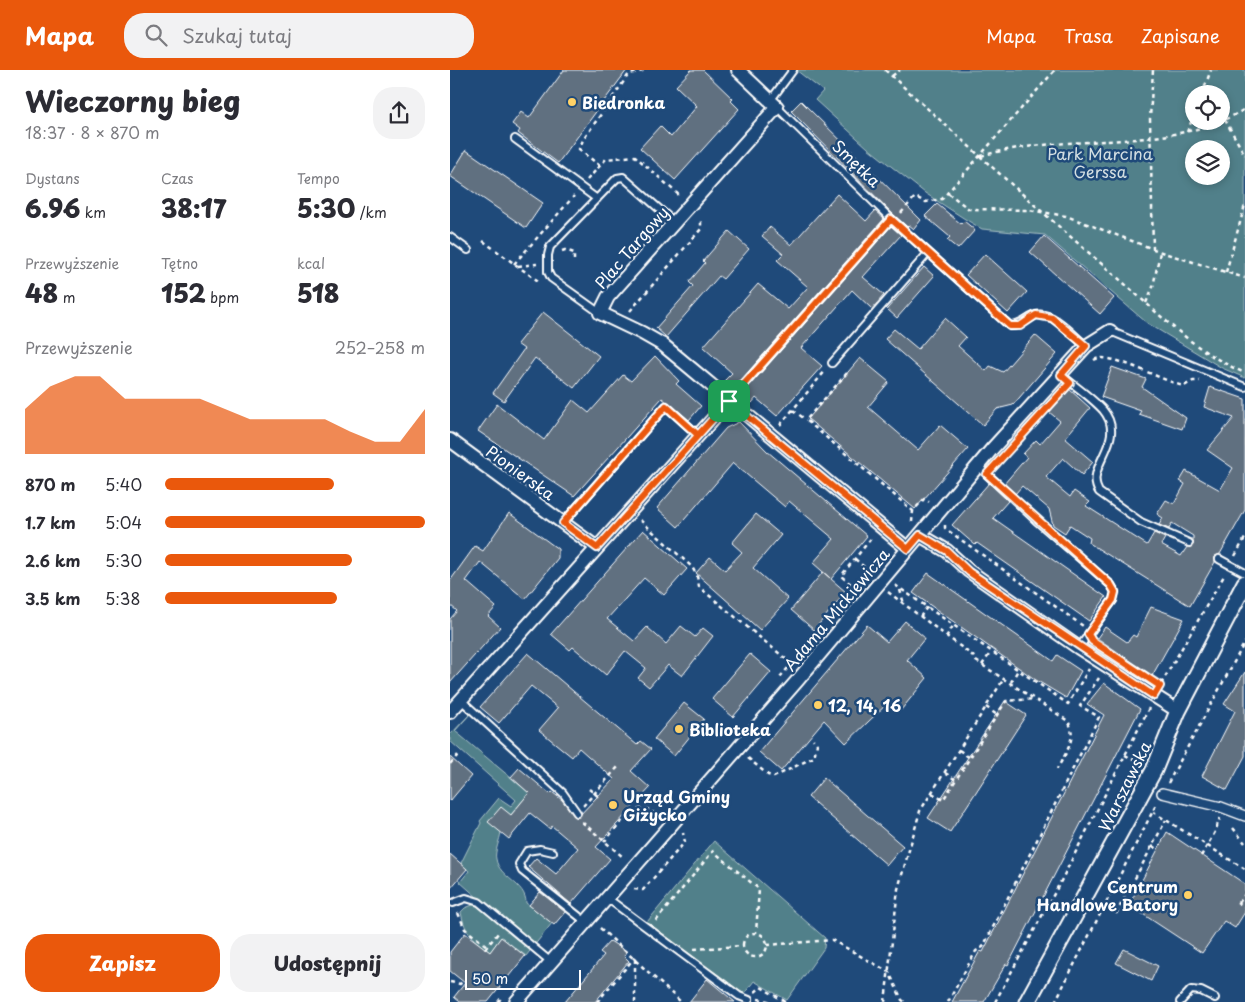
<!DOCTYPE html>
<html lang="pl">
<head>
<meta charset="utf-8">
<style>
  body { margin:0; font-family:"Playpen Sans",sans-serif; background:#f2f2f3; color:#2b2b33; height:100vh; display:flex; flex-direction:column; font-size:19px; white-space:nowrap }
  * { box-sizing:border-box; margin:0 }
  p { font-size:16px; color:#7c7c81 }
  .icon { flex:none; width:28px; height:28px; fill:none; stroke:currentColor; stroke-width:2; stroke-linecap:round; stroke-linejoin:round }
  .map { position:relative; flex:1; overflow:hidden }
  .side { display:flex; flex-direction:column; background:#fff; width:450px }
  .side>* { flex:none }
  .controls { position:absolute; left:735px; top:15px; display:grid; gap:10px }
  .controls a { display:grid; place-items:center; width:45px; height:45px; border-radius:50%; background:#fff; box-shadow:0 2px 8px #0003; font-size:25px }
  .scale { position:absolute; left:15px; bottom:12px; width:116px; box-sizing:border-box; padding-left:5px; border:2px solid #fff; border-top:0; font-size:14px; line-height:18px; white-space:nowrap; color:#fff; -webkit-text-stroke:4px #1f4a7a; paint-order:stroke }
  .pin { position:absolute; display:grid; place-items:center; width:42px; height:42px; color:#fff; margin:-21px; border-radius:10px; box-shadow:0 2px 8px #0006 }
  .round { display:grid; place-items:center; flex:none; width:52px; height:52px; border-radius:20px; background:#f2f2f3 }
  .overview { display:flex; align-items:center; justify-content:space-between; height:85px; padding:0 25px }
  h1 { font-size:28px; font-weight:800; line-height:38px }
  .metrics { display:grid; grid-template-columns:repeat(3,1fr); gap:8px; height:85px; padding:5px 25px }
  .metrics div { display:grid; align-content:center }
  .metrics b { font-size:25px; font-weight:800 }
  .metrics small { font-size:14px; font-weight:400 }
  .metrics p { font-size:14px }
  .chart { height:140px; padding:10px 25px }
  .chart p { display:flex; justify-content:space-between }
  .chart svg { width:100%; height:90px; margin-top:5px; fill:#ea580c; opacity:.7 }
  .primary-button { display:flex; gap:10px; margin-top:auto; padding:10px 25px }
  .primary-button a { flex:1; height:58px; border-radius:20px; background:#ea580c; color:#fff; font-size:20px; font-weight:800; line-height:58px; text-align:center }
  .primary-button a+a { background:#f2f2f3; color:#2b2b33 }
  ul { padding:0 25px; list-style:none; font-size:16px }
  li { display:grid; grid-template-columns:80px 60px 1fr; align-items:center; height:38px }
  li i { height:12px; border-radius:6px; background:#ea580c }
  header { display:flex; align-items:center; gap:30px; box-sizing:border-box; height:70px; padding:0 25px; background:#ea580c; color:#fff }
  header strong { font-size:24px }
  nav { display:flex; gap:28px; margin-inline-start:auto; font-size:18px }
  .search { width:350px; height:45px; background:#f2f2f3; display:flex; align-items:center; gap:12px; box-sizing:border-box; padding:0 18px; border-radius:20px; color:#7c7c81; font-size:19px }
  main { display:flex; flex:1; min-height:0 }
  .map>svg:first-child { display:block }
  .green { fill:#51808a; stroke:#a8c0c4; fill-rule:evenodd }
  .building { fill:#607080; stroke:#fff }
  .lines { fill:none; stroke-linecap:round; stroke-linejoin:round }
  .service-casing { stroke:#fff; stroke-width:10 }
  .pedestrian-casing { stroke:#fff; stroke-width:12 }
  .minor-casing { stroke:#fff; stroke-width:16 }
  .tertiary-casing { stroke:#fff; stroke-width:19 }
  .path { stroke:#fff; stroke-width:2.5; stroke-dasharray:4 4; stroke-linecap:butt }
  .service { stroke:#1f4a7a; stroke-width:6 }
  .pedestrian { stroke:#1f4a7a; stroke-width:9 }
  .minor { stroke:#1f4a7a; stroke-width:12 }
  .tertiary { stroke:#1f4a7a; stroke-width:15 }
  .route-casing { stroke:#fff; stroke-width:10 }
  .route { stroke:#ea580c; stroke-width:6 }
  .poi-dot { fill:#ffd166; stroke:#1f4a7a; stroke-width:2 }
  .labels { text-anchor:middle; dominant-baseline:central; stroke-width:5; stroke-linejoin:round; paint-order:stroke }
  .poi-label { font-size:16px; font-weight:bold; fill:#fff; stroke:#1f4a7a; text-anchor:start }
  .park-label { font-size:16px; fill:#d4dfe2; stroke:#1f4a7a }
  .street-label { font-size:16px; fill:#fff; stroke:#1f4a7a }
</style>
</head>
<body>
<header>
<strong>Mapa</strong>
<div class="search"><svg class="icon" aria-label="search" viewBox="0 0 24 24"><circle cx="10" cy="10" r="6"/><path d="M15 15l6 6"/></svg>Szukaj tutaj</div>
<nav><a>Mapa</a><a>Trasa</a><a>Zapisane</a></nav>
</header>
<main>
<section class="side">
<div class="overview"><div><h1>Wieczorny bieg</h1><p>18:37 · 8 × 870 m</p></div><a class="round"><svg class="icon" aria-label="share" viewBox="0 0 24 24"><path d="M12 15V3M7 8l5-5 5 5M5 13v7h14v-7"/></svg></a></div>
<div class="metrics">
<div><p>Dystans</p><b>6.96<small> km</small></b></div>
<div><p>Czas</p><b>38:17</b></div>
<div><p>Tempo</p><b>5:30<small> /km</small></b></div>
</div>
<div class="metrics">
<div><p>Przewyższenie</p><b>48<small> m</small></b></div>
<div><p>Tętno</p><b>152<small> bpm</small></b></div>
<div><p>kcal</p><b>518</b></div>
</div>
<div class="chart"><p><span>Przewyższenie</span>252–258 m</p>
<svg viewBox="0 0 160 44" preserveAspectRatio="none"><path d="M0 44V22L10 11L20 6L30 6L40 17L50 17L60 17L70 17L80 22L90 27L100 27L110 27L120 27L130 33L140 38L150 38L160 22V44z"/></svg>
</div>
<ul>
<li><b>870 m</b>5:40<i style="width:65%"></i></li>
<li><b>1.7 km</b>5:04<i style="width:100%"></i></li>
<li><b>2.6 km</b>5:30<i style="width:72%"></i></li>
<li><b>3.5 km</b>5:38<i style="width:66%"></i></li>
</ul>
<div class="primary-button"><a>Zapisz</a><a>Udostępnij</a></div>
</section>
<div class="map">
<svg width="795" height="932" viewBox="0 0 795 932">
  <rect width="100%" height="100%" fill="#1f4a7a"/>
  <filter id="ink" filterUnits="userSpaceOnUse"><feTurbulence type="fractalNoise" baseFrequency=".02" numOctaves="2"/><feDisplacementMap in="SourceGraphic" scale="10" xChannelSelector="R" yChannelSelector="G"/><feConvolveMatrix kernelMatrix="1 2 1 2 8 2 1 2 1" color-interpolation-filters="sRGB"/></filter>
  <g filter="url(#ink)">
    <path class="green" d="M346,0H795V308L772,298L697,253L595,165L532,159L515,149L475,123L418,78L365,30L373,21ZM744,24H771V51H744ZM744,79H771V106H744Z
      M20,644L5,661L79,723L48,760L51,762C50,770 44,782 46,789C49,808 76,813 76,833L102,853L76,886L51,867L40,882C23,869 15,864 11,842L15,838L28,833V828L10,812L19,801L11,793L31,753L30,751L49,728L61,736L66,730L0,671V665Z
      M264,771L375,868L374,878L337,930L304,911L294,924L197,852Z"/>
    <path class="building" d="M114,0H177L108,93L68,63L70,60L62,54L71,42L79,48Z
      M241,0H253L283,29L281,31L289,39L225,110L190,78L210,56L221,67L247,36L226,16Z
      M351,31L471,150L464,159L459,155L457,157L444,145L341,41Z
      M16,80L93,133L76,158L0,106Z
      M387,124L416,151L425,141L434,149L284,318L275,310L282,303L253,277L308,214L338,239L358,217L327,190L333,184L312,166L320,157L341,175Z
      M487,134L511,154L514,151L525,160L508,179L497,170L500,167L475,146Z
      M441,156L451,165L413,207L434,225L422,239L402,220L351,278L372,296L327,346L306,328L302,333L292,324Z
      M279,161L299,179L273,209L269,206L216,267L206,258L243,216L239,212L255,193L253,191Z
      M594,166L664,228L650,244L580,182Z
      M535,184L577,222L558,243L516,205Z
      M474,197L484,206L447,248L437,239Z
      M93,242L149,286L124,318L85,288L54,331L43,323L74,279L67,274Z
      M495,248L516,267L508,276L536,301L540,296L553,302L585,265L607,284L563,335L547,339L533,355L435,269L444,259L468,279Z
      M205,286L229,311L226,314L251,336L239,350L212,328L124,426L28,361L47,334L94,370L123,330L139,343L173,305L181,311Z
      M410,288L439,312L418,337L468,380L490,355L518,379L465,439L358,349Z
      M662,297L696,309L692,317L736,348L732,359L689,344L691,341L651,327Z
      M760,317L795,329V440L770,484L765,486V492L740,536L639,473L640,468L620,455L615,463L603,455L599,439L572,416L565,424L554,414L577,387L573,384L586,370L590,374L610,351L599,342L619,319L640,338L615,368L643,392L632,405L613,388L596,407L620,427L624,421L640,432L636,436L697,475L704,463L715,468L711,475L731,486L737,477L743,475V466L722,453L719,459L709,455L713,448L707,444L716,430L724,434L735,414L730,411L736,401L770,420L783,398L757,380L784,348L754,337Z
      M289,352L317,381L417,466L381,509L396,522L364,560L341,540L373,502L380,508L363,493L384,469L339,431L335,437L283,393L228,457L207,438L276,358Z
      M539,413L558,431L543,448L656,527L639,551L527,473L525,475L502,455Z
      M59,443L108,479V488L75,529L30,492L16,511L46,537L38,546L50,557L0,613V549L7,541L0,535V511L25,476L33,481Z
      M306,444L331,465L303,498L338,529L310,560L246,503L260,487L275,500L292,482L282,473Z
      M193,460L237,499L214,525L194,508L157,549L184,571L197,557L216,574L231,556L245,567L253,558L263,566L232,606L218,595L199,617L188,608L196,598L175,581L156,605L123,577L120,580L101,564Z
      M478,503L603,591L607,585L631,601L616,628L586,610L463,523Z
      M701,537L734,549L702,606L647,568L655,557L677,572L683,565L686,567Z
      M455,551L475,568L457,590L477,608L451,640L440,631L396,673L374,650L331,701L309,682L417,555L437,572Z
      M78,583L187,675L191,671L201,679L181,701L200,718L146,777L160,789L121,834L78,797L86,788L106,804L128,778L102,756L100,759L80,743L59,769L38,752L51,737L61,745L79,723L61,707L69,698L100,724L102,722L112,730L127,748L164,709L129,678L122,687L89,660L108,638L81,616L49,653L30,637Z
      M300,584L321,602L283,647L262,629Z
      M795,602V686L777,720L752,706L785,641L774,634Z
      M654,613L690,639L558,895L556,894L534,932H502L530,881L533,882L654,645L637,634Z
      M555,631L576,645L500,762L478,748Z
      M234,633L254,649L224,686L204,669Z
      M0,687L21,706L0,731Z
      M374,708L453,776L437,795L358,727Z
      M717,762L795,814V842L785,858L774,851L752,883L679,835Z
      M0,784L17,799L0,819Z
      M90,822L115,842L104,855L79,835Z
      M15,863L40,882L51,867L75,886L38,932H10L4,927L15,913L0,901V882Z
      M160,871L177,882L174,886L179,891L145,932H115L154,885L150,882Z
      M674,879L708,896L701,911L666,893Z
      M257,909L285,932H239Z"/>
    <g class="lines">
      <defs>
        <path id="service" d="M320,31L343,0
          M327,37L441,149L560,256C572,256 575,249 586,245C602,240 624,266 636,276
          M65,69L147,129
          M0,167L18,180
          M150,243L101,208L98,202V185L100,177L167,108L173,107L224,152
          M660,261L795,317
          M382,293L478,183
          M611,305C625,316 641,327 653,340C679,371 633,396 649,422L691,452L739,473
          M279,331L441,149
          M528,396L588,452L661,515L665,522L663,530L629,578
          M113,453L216,336L248,365
          M769,489L795,503
          M11,630L113,723L127,743
          M103,782L90,779L77,781L69,794L72,801L136,852
          M157,828L289,926L299,930
          M3,833L16,828L29,832L101,892
          M730,932L741,920L751,921L765,928"/>
        <path id="pedestrian" d="M712,723L771,737L795,746"/>
        <path id="minor" d="M288,0L327,37L158,227L150,243L192,263L213,275L458,479
          M0,370L147,478
          M470,465L497,481L519,501L629,578L728,641
          M0,642L279,331
          M66,932L347,611L542,379L636,276L660,261"/>
        <path id="tertiary" d="M577,932L704,700L728,641L795,513"/>
      </defs>
      <use href="#service" class="service-casing"/>
      <use href="#pedestrian" class="pedestrian-casing"/>
      <use href="#minor" class="minor-casing"/>
      <use href="#tertiary" class="tertiary-casing"/>
      <path class="path" d="M435,0C512,70 589,140 668,208C707,242 746,283 795,303
        M703,0L700,48L703,179
        M442,6L450,0
        M752,24L761,0
        M775,50L795,85
        M737,62L744,45
        M531,86C617,61 718,85 795,39
        M150,96L129,79L133,70L179,4L197,0
        M137,110L156,89L185,86L230,126
        M498,123L519,139L579,140L616,146L714,183L795,208
        M451,143L465,127L476,132L492,129L605,0
        M33,171L91,213
        M112,181L115,180L124,183V190
        M64,194L124,126
        M68,196L87,194
        M776,202L795,135
        M696,233L703,217L710,182
        M180,241L251,159V150
        M644,290C659,280 716,313 734,316L743,311H750
        M397,303L356,350L463,441L474,429L479,432
        M343,340L356,350
        M330,355L376,300
        M190,450L242,497L247,506L249,517L342,594
        M462,452L463,441
        M495,455V458L500,462L633,556
        M785,486L795,468
        M405,489L420,502
        M445,515L618,634L639,599
        M407,519L391,506L423,466
        M450,520L454,534
        M438,522L523,586L526,591L618,651C628,668 615,684 607,699
        M470,547L477,537
        M496,567L503,556
        M532,595L541,582
        M330,607L338,598
        M561,612L568,600
        M711,614L775,504
        M536,637L547,645
        M509,680L520,688
        M675,685L691,693
        M298,688L318,705L324,707L364,687L367,674L363,669
        M0,694L8,685
        M495,703L506,710
        M718,713L795,572
        M139,719L149,727
        M482,723L493,730L556,631L584,629
        M133,736L168,697
        M703,742L795,799
        M132,752L173,787
        M783,758L795,773
        M154,772L179,743L194,737L209,746
        M702,776L707,779
        M751,786L765,762L770,748
        M184,819L193,820L235,772L233,763
        M787,832L795,837
        M789,833L795,824
        M8,843L15,859L37,876
        M666,844L716,750
        M206,851L263,781L309,819L306,863
        M150,858L231,932
        M293 875a12 12 0 1 1 24 0a12 12 0 1 1-24 0Z
        M317,875L382,870L439,902L452,930L455,932
        M35,879L49,862
        M244,879L292,876
        M185,889V932
        M0,912L10,914L13,911
        M305,922L311,917L336,932
        M308,929L323,932
        M48,932L52,927
        M147,932L185,887
        M435,932L448,819L470,741L553,610
        M498,932L526,881L533,877L649,647L630,636L649,608
        M545,932L611,811L699,638
        M605,932L707,733"/>
      <use href="#service" class="service"/>
      <use href="#pedestrian" class="pedestrian"/>
      <use href="#minor" class="minor"/>
      <use href="#tertiary" class="tertiary"/>
    </g>
  </g>
  <g class="lines" filter="url(#ink)">
    <defs>
      <path id="route" d="M279,331L248,365L216,336L113,453L147,478L279,331L458,479L470,465L497,481L519,502L704,626L710,616L642,571L638,564L663,530L665,522L661,515L537,404L620,313L611,305L636,276L602,248L586,245L570,256H560L441,149L279,331"/>
    </defs>
    <use href="#route" class="route-casing"/>
    <use href="#route" class="route"/>
  </g>
  <g class="poi-dot">
    <circle cx="122" cy="32" r="5"/>
    <circle cx="368" cy="635" r="5"/>
    <circle cx="229" cy="659" r="5"/>
    <circle cx="163" cy="735" r="5"/>
    <circle cx="738" cy="825" r="5"/>
  </g>
  <g class="labels">
    <g class="poi-label">
      <text x="132" y="32">Biedronka</text>
      <text x="378" y="635">12, 14, 16</text>
      <text x="239" y="659">Biblioteka</text>
      <text x="173" y="726">Urząd Gminy<tspan x="173" dy="18">Giżycko</tspan></text>
      <text x="728" y="816" text-anchor="end">Centrum<tspan x="728" dy="18">Handlowe Batory</tspan></text>
    </g>
    <g class="park-label">
      <text x="650" y="83">Park Marcina<tspan x="650" dy="18">Gerssa</tspan></text>
    </g>
    <g class="street-label">
      <text transform="translate(407 93) rotate(44)">Smętka</text>
      <text transform="translate(181 177) rotate(-49)">Plac Targowy</text>
      <text transform="translate(71 402) rotate(36)">Pionierska</text>
      <text transform="translate(386 539) rotate(-50)">Adama Mickiewicza</text>
      <text transform="translate(674 716) rotate(-64)">Warszawska</text>
    </g>
  </g>
</svg>
<div class="controls">
<a><svg class="icon" aria-label="locate" viewBox="0 0 24 24"><circle cx="12" cy="12" r="6"/><path d="M12 2v4M12 18v4M2 12h4M18 12h4"/></svg></a>
<a><svg class="icon" aria-label="layers" viewBox="0 0 24 24"><path d="M12 4l9 5-9 5-9-5zM3 14l9 5 9-5"/></svg></a>
</div>
<div class="scale">50 m</div>
<div class="pin" style="left:279px;top:331px;background:#1e9e55"><svg class="icon" aria-label="arrive" viewBox="0 0 24 24"><path d="M6 21V4h12l-3 4 3 4H6"/></svg></div>
</div>
</main>
</body>
</html>
